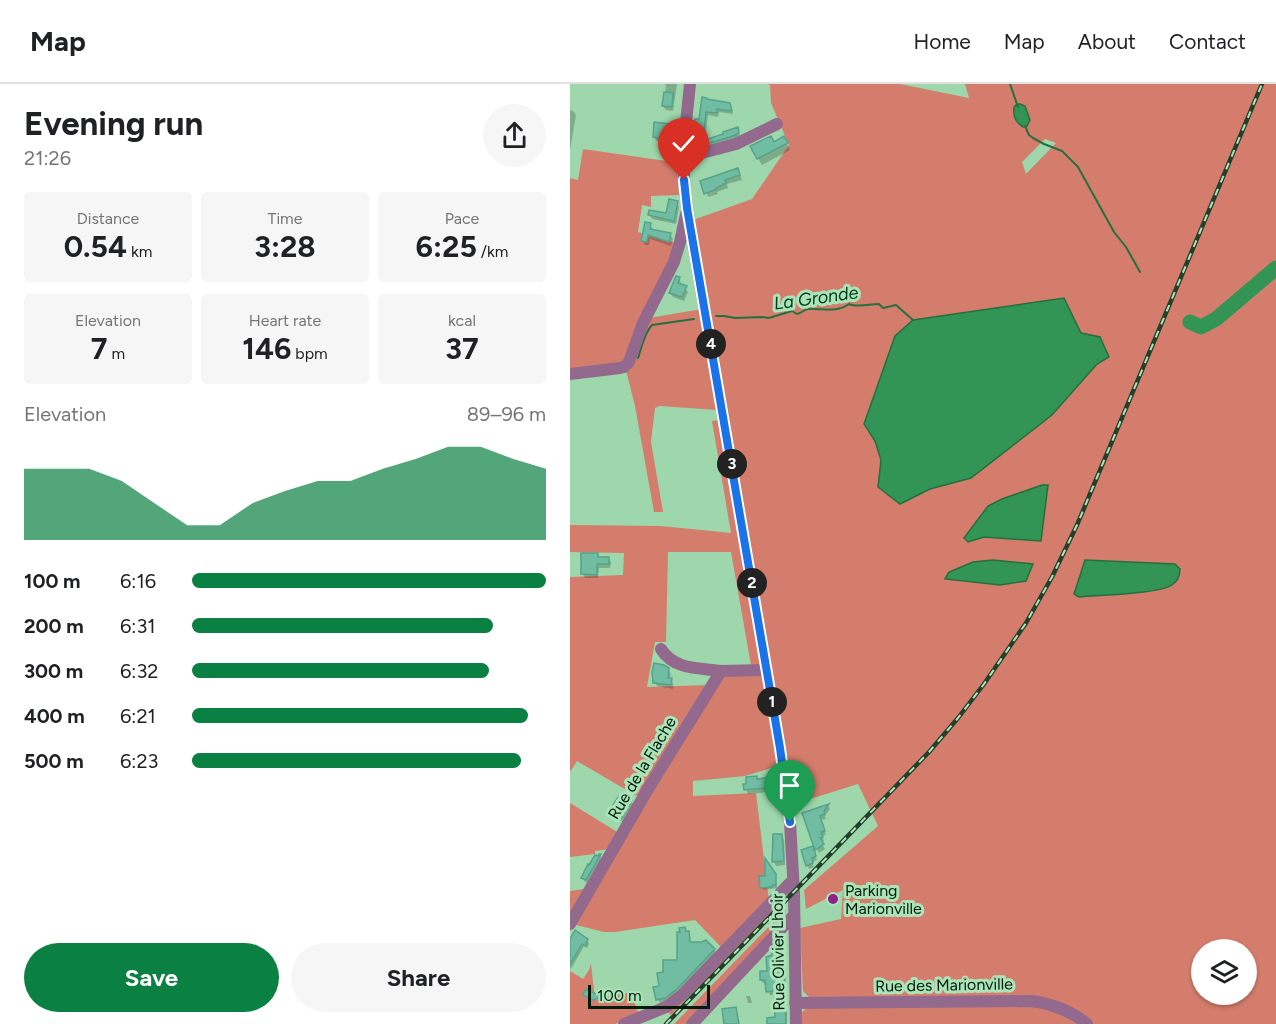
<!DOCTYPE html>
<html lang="en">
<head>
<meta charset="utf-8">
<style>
  body { margin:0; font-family:Figtree,sans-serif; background:#f6f6f6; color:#202124; height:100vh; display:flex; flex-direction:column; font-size:22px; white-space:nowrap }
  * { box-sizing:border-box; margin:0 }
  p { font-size:20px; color:#757577 }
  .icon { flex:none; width:33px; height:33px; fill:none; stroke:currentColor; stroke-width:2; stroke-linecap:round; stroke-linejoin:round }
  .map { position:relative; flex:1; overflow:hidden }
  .sheet { display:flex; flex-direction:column; background:#fff; width:570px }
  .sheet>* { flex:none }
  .controls { position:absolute; left:621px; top:855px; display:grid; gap:12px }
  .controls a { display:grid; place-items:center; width:66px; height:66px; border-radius:50%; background:#fff; box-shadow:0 2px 4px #0004; font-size:30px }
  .scale { position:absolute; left:18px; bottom:15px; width:122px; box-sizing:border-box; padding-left:6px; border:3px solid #051b0b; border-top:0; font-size:16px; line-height:21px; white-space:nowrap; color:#051b0b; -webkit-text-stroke:4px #aae4b8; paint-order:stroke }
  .pin { position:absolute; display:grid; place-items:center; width:51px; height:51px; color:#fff; margin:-62px -26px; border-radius:50% 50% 50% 0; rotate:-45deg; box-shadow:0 0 6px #0007 }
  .pin .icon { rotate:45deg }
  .km { position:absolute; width:30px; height:30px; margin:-15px; border-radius:50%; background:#222; color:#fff; font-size:16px; line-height:30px; text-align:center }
  .round { display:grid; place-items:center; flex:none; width:63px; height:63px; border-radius:32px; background:#f6f6f6 }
  .head { display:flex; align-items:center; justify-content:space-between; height:102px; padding:0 24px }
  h1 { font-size:33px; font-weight:700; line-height:45px }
  .metrics { display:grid; grid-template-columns:repeat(3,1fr); gap:9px; height:102px; padding:6px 24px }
  .metrics div { display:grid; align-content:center; border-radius:6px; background:#f6f6f6; text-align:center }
  .metrics b { font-size:30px; font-weight:700 }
  .metrics small { font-size:16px; font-weight:400 }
  .metrics p { font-size:16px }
  .chart { height:168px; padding:12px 24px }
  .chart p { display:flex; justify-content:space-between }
  .chart svg { width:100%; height:108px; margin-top:6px; fill:#0b8043; opacity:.7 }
  .primary-button { display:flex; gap:12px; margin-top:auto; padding:12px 24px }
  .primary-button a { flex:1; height:69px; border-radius:36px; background:#0b8043; color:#fff; font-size:24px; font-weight:700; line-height:69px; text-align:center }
  .primary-button a+a { background:#f6f6f6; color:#202124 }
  ul { padding:0 24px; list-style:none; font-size:20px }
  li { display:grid; grid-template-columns:96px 72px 1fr; align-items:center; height:45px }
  li i { height:15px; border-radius:8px; background:#0b8043 }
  header { display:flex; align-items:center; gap:36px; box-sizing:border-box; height:84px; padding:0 30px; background:#fff; border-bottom:2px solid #e0e0e0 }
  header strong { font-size:28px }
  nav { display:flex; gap:33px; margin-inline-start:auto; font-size:21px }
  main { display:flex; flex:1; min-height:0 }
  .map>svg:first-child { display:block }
  .green { fill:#d57d6c; fill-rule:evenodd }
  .water { fill:#329455; stroke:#24703f; stroke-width:1.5 }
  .shadow { fill:#0003 }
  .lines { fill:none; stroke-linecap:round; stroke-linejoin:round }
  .stream { stroke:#24703f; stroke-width:2 }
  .river { stroke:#329455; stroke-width:15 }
  .building { fill:#70bda4; stroke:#56a38b; stroke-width:1.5 }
  .minor { stroke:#93698d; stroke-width:12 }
  .rail-casing { stroke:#23402b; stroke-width:4.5 }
  .rail { stroke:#aae4b8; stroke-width:2; stroke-dasharray:7; stroke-linecap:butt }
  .route-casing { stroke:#fff; stroke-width:12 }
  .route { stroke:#1a73e8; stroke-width:8 }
  .poi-dot { fill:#8e2286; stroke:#aae4b8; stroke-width:2 }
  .labels { text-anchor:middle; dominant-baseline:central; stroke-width:6; stroke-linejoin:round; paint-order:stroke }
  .street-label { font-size:16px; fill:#051b0b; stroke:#aae4b8 }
  .poi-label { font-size:16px; fill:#051b0b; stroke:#aae4b8; text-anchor:start }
  .water-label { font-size:18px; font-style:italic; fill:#063c1c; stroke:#aae4b8 }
</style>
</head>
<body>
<header>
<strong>Map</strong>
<nav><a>Home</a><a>Map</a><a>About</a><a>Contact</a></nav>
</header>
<main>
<section class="sheet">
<div class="head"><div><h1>Evening run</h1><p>21:26</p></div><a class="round"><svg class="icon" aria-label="share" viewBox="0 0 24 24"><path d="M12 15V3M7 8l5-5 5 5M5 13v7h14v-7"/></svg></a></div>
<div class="metrics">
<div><p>Distance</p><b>0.54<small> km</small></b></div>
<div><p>Time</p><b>3:28</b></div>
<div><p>Pace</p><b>6:25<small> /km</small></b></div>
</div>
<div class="metrics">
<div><p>Elevation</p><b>7<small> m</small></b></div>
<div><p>Heart rate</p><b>146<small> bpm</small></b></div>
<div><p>kcal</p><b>37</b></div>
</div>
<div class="chart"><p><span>Elevation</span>89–96 m</p>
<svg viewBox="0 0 160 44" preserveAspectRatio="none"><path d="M0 44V15L10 15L20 15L30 20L40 29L50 38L60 38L70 29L80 24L90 20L100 20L110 15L120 11L130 6L140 6L150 11L160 15V44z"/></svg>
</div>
<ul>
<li><b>100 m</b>6:16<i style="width:100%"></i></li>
<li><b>200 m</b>6:31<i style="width:85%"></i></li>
<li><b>300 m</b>6:32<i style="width:84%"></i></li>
<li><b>400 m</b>6:21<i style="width:95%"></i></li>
<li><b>500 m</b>6:23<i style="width:93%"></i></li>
</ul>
<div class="primary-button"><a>Save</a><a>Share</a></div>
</section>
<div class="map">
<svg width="706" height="940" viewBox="0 0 706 940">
  <rect width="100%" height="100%" fill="#9dd7ab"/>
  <path class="green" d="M197,0H330L399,14L395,0H706V940H232V928L238,923L239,913L233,907L230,844L271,835L273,806L236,825L234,806L308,742L288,700L221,721L123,136L182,115L219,61L201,19L200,1ZM475,55L486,59L456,90L452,78ZM325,252L539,273L527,280L482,331L401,394L360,405L330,420L308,403L311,376L305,357L294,339ZM478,401L471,457L414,453ZM516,476L605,480L610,485ZM632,866H676V910H632Z
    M13,65L96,77H106L109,111L81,112V123L72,121L68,148L106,159L55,274L51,279L0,286V94L8,96Z
    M132,225L147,326L90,322L85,324L81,358L93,428H84L65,322L56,286L79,234Z
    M149,336L192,581H181L161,468H98L96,558H85L77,603L140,601L70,714L7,677L0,688V493L53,491L54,469L0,468V441L91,442L161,449L142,337Z
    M152,589H193L208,682L175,692L123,697V712L186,709L199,817L153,865L125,836L45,848H34L2,840Z
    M0,719L49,749L40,765L25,767V770L0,773Z
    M14,805L0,834V807Z
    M215,808V815L101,931L96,927Z
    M216,825V835L116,940H104Z
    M21,880L25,916L61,908L67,926L71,930L45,940H0V887L13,895L19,886Z"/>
  <path class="water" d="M447,20H450L455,22L460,36L457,42L453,43C445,38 443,32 444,23Z
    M494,214L511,249L530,253L539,273L527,280L482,331L401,394L360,405L330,420L308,403L311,376L305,357L294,340L325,252L343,236Z
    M472,401H478L471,457L414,453L398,458L394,454L418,422L432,415Z
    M423,476L463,480L456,497L430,501L375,495L379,488L403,478Z
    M515,476L605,480L610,485C610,491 608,497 602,501C589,510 528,511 509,513L504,510Z"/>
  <path class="shadow" d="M95,0H107L103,27L96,26L93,22L96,2Z
    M133,15L159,20L163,30L149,28L148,33L138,31L135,57L155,51L167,45L171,54L139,63L137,58L127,57L124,53L130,37Z
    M0,26L3,27L6,31L0,66Z
    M98,41L100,45L99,58L87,57L84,53Z
    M214,54L220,66L192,81L182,63L203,60Z
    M170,90L172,96L157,100L158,104L147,108L148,110L138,113L132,98Z
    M107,118L109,123L106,140L82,135L80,131L97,130Z
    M80,141L83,145L82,147L100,151L103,155L101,162L80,155L79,161H75L73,157Z
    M109,194L111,199L110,201L115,204L118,208L114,217L103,213L100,209Z
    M27,470L30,474H38L41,478L40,484H29L28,494H15L13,490Z
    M98,585L101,590L100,595L103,599V605L87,602L85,598Z
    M205,694L207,698L208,707L178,710L176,706L187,696Z
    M61,717L64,721L53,739L49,734L52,728L48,725L45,721L54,718Z
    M258,722L260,725L255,732L256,735L251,736L256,751L252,752L254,757L251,758L255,765L249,769L234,730Z
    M212,752L214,756L215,781L206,782L204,778Z
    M244,768L247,776L242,778L244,783L239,785L237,781Z
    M30,771L32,775L18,799L15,798L13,794Z
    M204,791L206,795L207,804L193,806L192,804Z
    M115,845L120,852L121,860L144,865L146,869L97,917L90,919L88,915L95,889L109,878Z
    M17,856L19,860L17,864L14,862L1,885L0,884V857Z
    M214,870L216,875L215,919L217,922V940H199L206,935L205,911H200L198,907L197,899H193L191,895Z
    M176,912H180L182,919H178Z"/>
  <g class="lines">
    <path class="stream" d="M440,0L448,23
      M455,42L459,51L463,54L474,60L492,67L508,83L544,148L556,163L570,188
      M146,232H154L165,234L192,233L199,234L222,227L227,230C232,229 233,226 238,225C252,224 267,229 279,220C287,224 300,220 309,220L313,224L326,221L343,236
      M68,274C72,263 74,249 82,241L124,235"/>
    <path class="river" d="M620,238L631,243L646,235L706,184"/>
  </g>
  <path class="building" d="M94,8L103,9L102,23L92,22Z
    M132,13L137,14V15L160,19L162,27L147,25V29L136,28L133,55L123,53L125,35H129Z
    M84,38L99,40L97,55L83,53Z
    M168,43L169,49L163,52L136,60L135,56L153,50V48Z
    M201,52L204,58L214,52L218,59L187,75L180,62Z
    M168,84L170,91L155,96L156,99L146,104L147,105L134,110L130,97Z
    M99,115L108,117L104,137L78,131L79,126L96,129Z
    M75,138L81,139L80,145L101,149L99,158L78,151L77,158L71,157Z
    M106,192L110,193L108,199L117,202L112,213L99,209Z
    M11,469H28V473H39V480H27V491L11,490Z
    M84,579L94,581L99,584L98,594H102L101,601L83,599L82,588Z
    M187,692V695L206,692L207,703L174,706L173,700H176V693Z
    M49,712L53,716L55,712L62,716L50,736L47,734L51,726L43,721Z
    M259,720L254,727L255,730L250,732L255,747L251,748L253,753L250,754L254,760L245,766L232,729Z
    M203,750H212L214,777L202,778Z
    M243,762L246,772L242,774L243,779L236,782L231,766Z
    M29,770H31L16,796L11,794L18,780L19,781L25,771L28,772Z
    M195,774L206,790V801H202V803L190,804L189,792H195Z
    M115,843L116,847H119L120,858H132L136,856L145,865L107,905L95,914L86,916L83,903L89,902L87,889L93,888V876H107V848H110L109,844Z
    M5,846L18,855L15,862L12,860L0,880V855Z
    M202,868L215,869L214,917H215L216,940H197V934L205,933L204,907L196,908L195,896H190V887H197L196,873L202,871Z
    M16,905L32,913L23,916L13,911Z
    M166,923L169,940H154L152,925Z"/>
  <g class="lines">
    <path class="minor" d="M120,0L113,68L114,96L117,124L210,664L220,738L224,809L226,940
      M113,74L166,60L207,40
      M0,290L50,284L54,283L59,278L73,239L104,178L110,158L116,130
      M91,565C104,586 129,584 151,587
      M0,840L78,705L151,587L196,586
      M225,919L462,917C483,920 500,926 517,940
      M54,940L96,923L112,911L223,796
      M122,940L224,831"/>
    <defs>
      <path id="rail" d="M96,940L359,668L388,634L414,600L456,539L482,493L507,441L692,0"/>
    </defs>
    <use href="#rail" class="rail-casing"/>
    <use href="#rail" class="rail"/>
  </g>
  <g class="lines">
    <defs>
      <path id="route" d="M114,96L117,124L210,664L220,738"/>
    </defs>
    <use href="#route" class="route-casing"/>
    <use href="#route" class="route"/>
  </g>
  <circle class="poi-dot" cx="263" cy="815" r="6"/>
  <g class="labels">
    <g class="street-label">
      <text transform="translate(72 684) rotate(-59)">Rue de la Flache</text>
      <text transform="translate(208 868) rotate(-91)">Rue Olivier Lhoir</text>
      <text transform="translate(374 901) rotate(-1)">Rue des Marionville</text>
    </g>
    <g class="poi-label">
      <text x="275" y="806">Parking<tspan x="275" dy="18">Marionville</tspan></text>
    </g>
    <g class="water-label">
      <text transform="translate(246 214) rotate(-8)">La Gronde</text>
    </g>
  </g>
</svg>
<div class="controls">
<a><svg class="icon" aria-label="layers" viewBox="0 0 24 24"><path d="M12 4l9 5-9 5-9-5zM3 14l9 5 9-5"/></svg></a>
</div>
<div class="scale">100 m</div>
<div class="pin" style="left:220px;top:738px;background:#1e9e55"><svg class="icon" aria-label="arrive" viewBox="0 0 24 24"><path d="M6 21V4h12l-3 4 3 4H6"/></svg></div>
<div class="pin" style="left:114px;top:96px;background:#d93025"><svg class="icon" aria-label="check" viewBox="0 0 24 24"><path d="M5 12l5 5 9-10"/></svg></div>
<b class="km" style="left:202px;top:618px">1</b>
<b class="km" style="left:182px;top:499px">2</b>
<b class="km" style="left:162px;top:380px">3</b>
<b class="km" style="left:141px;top:260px">4</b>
</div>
</main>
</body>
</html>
